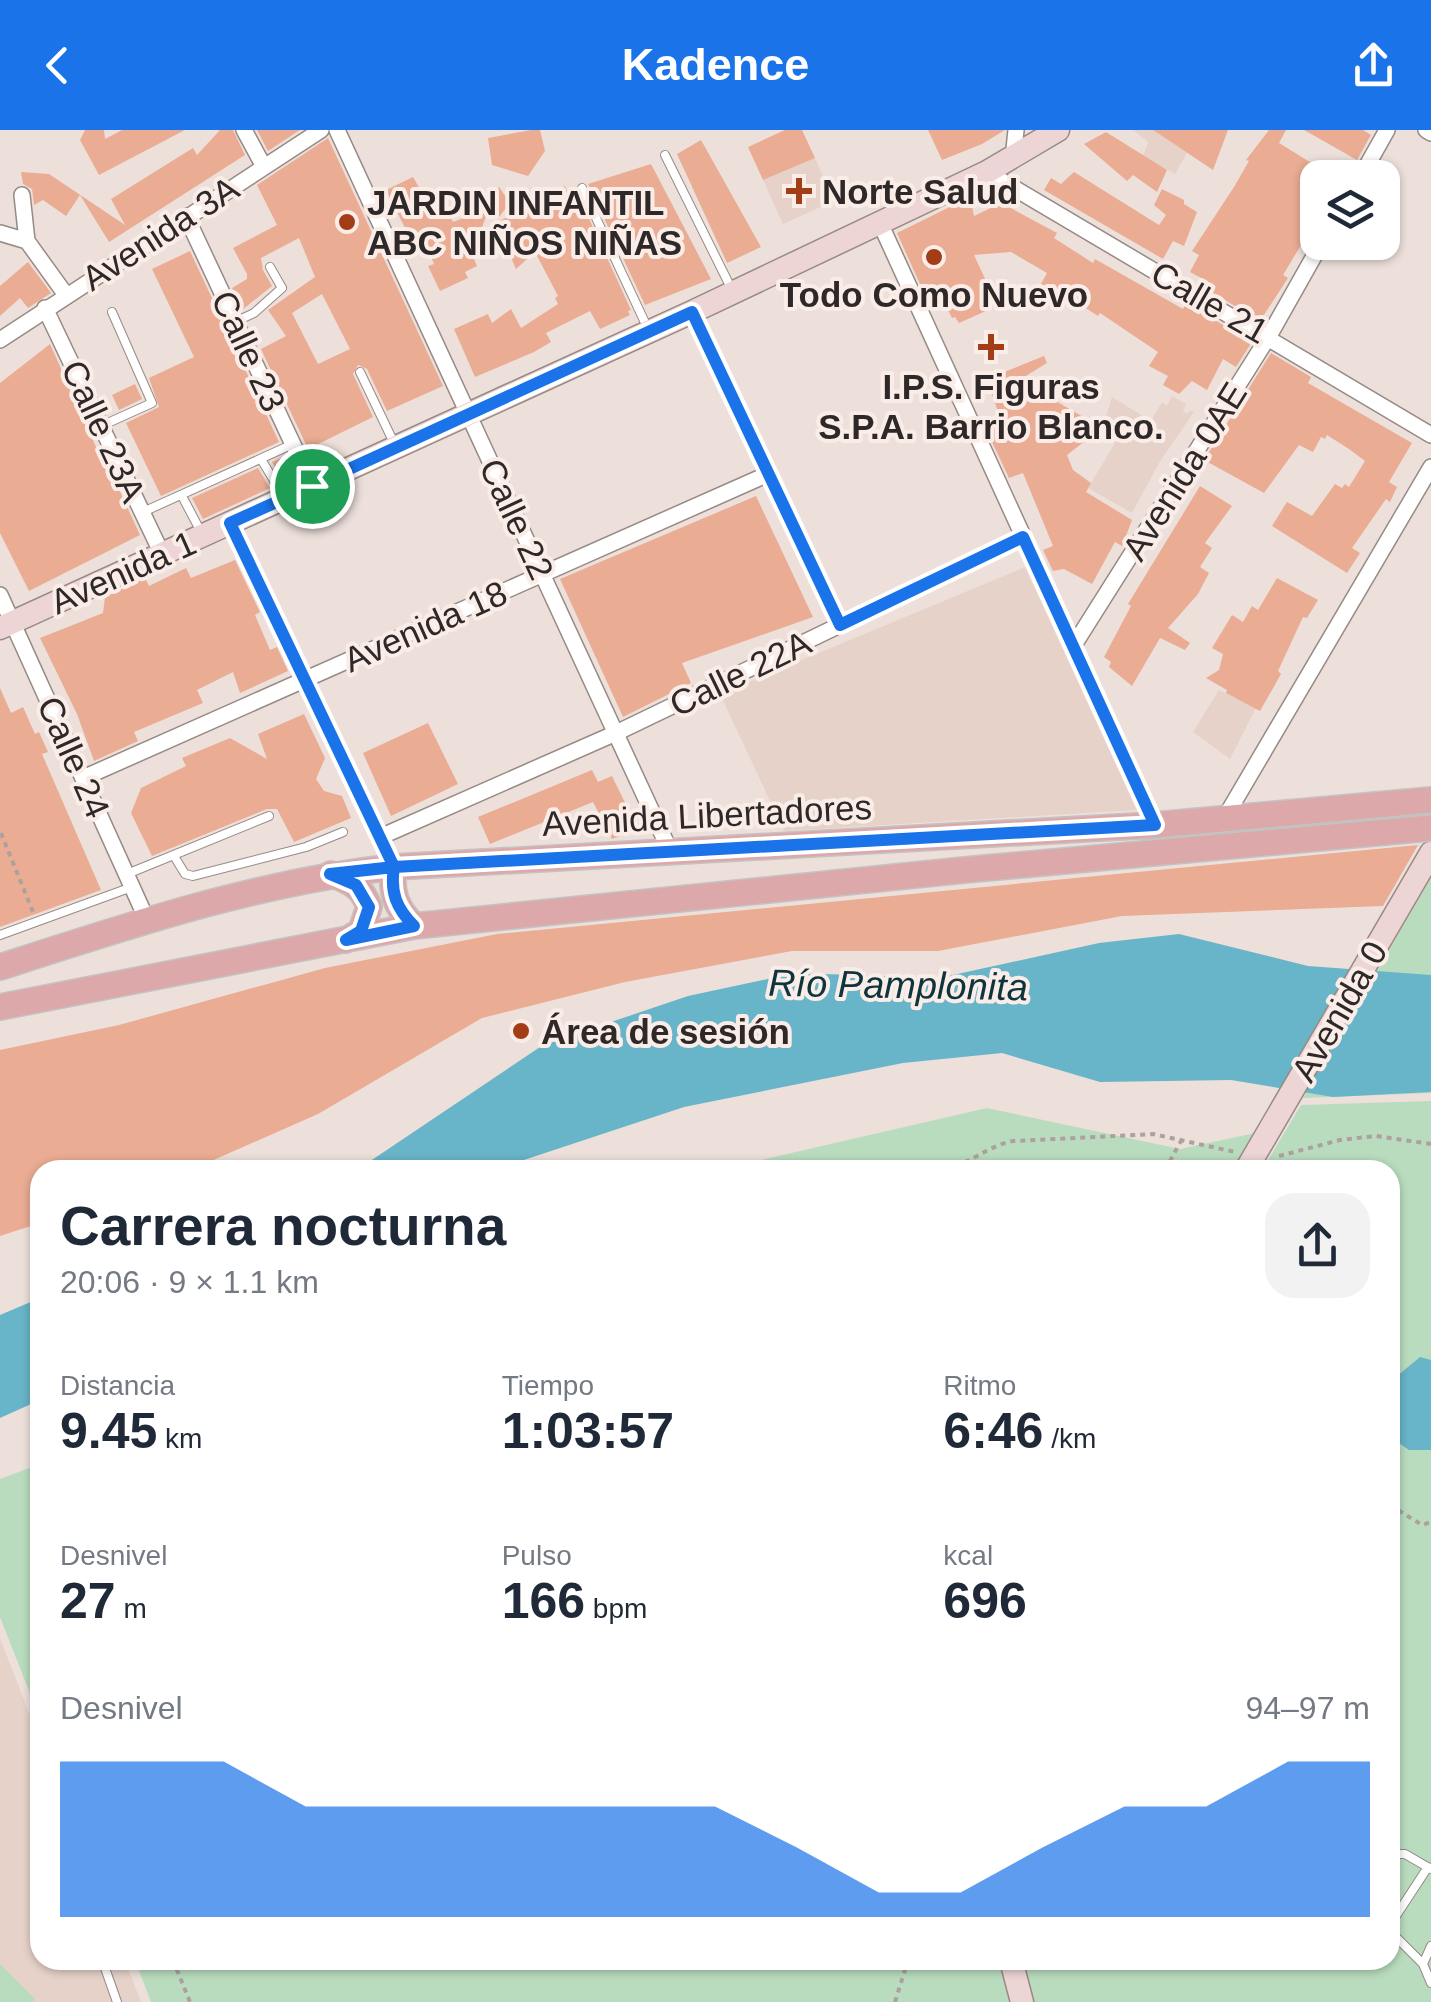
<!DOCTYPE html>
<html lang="es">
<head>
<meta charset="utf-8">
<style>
  body { margin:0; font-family:Helvetica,sans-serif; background:#f2f2f3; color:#1f2937; height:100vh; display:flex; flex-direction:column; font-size:38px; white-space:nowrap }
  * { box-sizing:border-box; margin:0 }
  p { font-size:32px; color:#747a83 }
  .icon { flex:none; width:55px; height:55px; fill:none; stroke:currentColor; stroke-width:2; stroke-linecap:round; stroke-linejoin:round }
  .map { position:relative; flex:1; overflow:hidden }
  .sheet { position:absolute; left:30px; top:1030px; width:1370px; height:810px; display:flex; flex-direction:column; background:#fff; border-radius:30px; box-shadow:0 2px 8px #0004 }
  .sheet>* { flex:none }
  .controls { position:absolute; left:1300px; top:30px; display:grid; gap:20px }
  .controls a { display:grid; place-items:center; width:100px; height:100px; border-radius:20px; background:#fff; box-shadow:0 2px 8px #0004; font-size:50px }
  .pin { position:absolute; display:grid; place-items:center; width:85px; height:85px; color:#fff; margin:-42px; border:5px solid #fff; border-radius:50%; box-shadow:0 2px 10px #0007 }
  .round { display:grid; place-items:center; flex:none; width:105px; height:105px; border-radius:30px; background:#f2f2f3 }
  .head { display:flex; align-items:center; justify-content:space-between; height:170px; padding:0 30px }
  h1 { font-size:55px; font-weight:600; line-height:75px }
  .stats { display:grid; grid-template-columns:repeat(3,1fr); gap:15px; height:170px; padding:10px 30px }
  .stats div { display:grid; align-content:center }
  .stats b { font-size:50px; font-weight:600 }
  .stats small { font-size:28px; font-weight:400 }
  .stats p { font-size:28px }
  .chart { height:280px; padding:20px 30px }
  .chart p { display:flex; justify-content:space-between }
  .chart svg { width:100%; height:180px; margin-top:10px; fill:#1a73e8; opacity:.7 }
  header { display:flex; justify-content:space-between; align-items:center; height:130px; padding:0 30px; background:#1a73e8; color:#fff; font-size:45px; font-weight:600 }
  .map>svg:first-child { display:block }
  .built { fill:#e6d2c9 }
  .green { fill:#b9dcbe }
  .water { fill:#68b4c8 }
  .building { fill:#eaac93; fill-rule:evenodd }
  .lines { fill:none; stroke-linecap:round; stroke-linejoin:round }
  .lane-casing { stroke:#968a85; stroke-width:10 }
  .street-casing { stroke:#968a85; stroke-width:18 }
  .secondary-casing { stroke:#968a85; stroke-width:25 }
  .primary-casing { stroke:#c4c3c3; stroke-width:28 }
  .path { stroke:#aca19e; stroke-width:4; stroke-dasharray:5 5; stroke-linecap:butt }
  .lane { stroke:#fff; stroke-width:8 }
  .street { stroke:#fff; stroke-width:15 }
  .secondary { stroke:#edd4d5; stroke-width:22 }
  .primary { stroke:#dca8aa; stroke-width:25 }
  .route-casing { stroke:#fff; stroke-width:20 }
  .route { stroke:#1a73e8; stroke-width:12 }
  .poi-dot { fill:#a33d16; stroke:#faede8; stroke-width:4 }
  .labels { text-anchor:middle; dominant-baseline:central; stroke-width:8; stroke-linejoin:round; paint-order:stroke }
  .poi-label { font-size:35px; font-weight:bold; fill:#2e2928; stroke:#faede8; text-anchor:start }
  .street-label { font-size:35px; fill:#2e2928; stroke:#faede8 }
  .water-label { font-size:38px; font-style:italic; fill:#0e343d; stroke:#faede8 }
</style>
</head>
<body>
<header><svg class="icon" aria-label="back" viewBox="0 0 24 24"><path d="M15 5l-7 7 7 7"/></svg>Kadence<svg class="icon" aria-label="share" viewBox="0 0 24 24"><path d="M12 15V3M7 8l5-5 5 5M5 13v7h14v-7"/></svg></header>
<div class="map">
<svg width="1431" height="1872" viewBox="0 0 1431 1872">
  <rect width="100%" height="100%" fill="#ede0db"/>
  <path class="built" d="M1133,0H1153L1187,23L1175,44L1143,26L1148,12Z
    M815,28L834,71L783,94L763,50Z
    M1172,266L1186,274L1183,281L1187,284L1190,281L1194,282L1159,333L1132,383L1088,358L1119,306L1131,313L1135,306L1114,294L1111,299L1103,296L1112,267L1151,291L1162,272L1167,276Z
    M1025,437L1137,680L784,701L720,564Z
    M1219,560L1256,578L1230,629L1193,602Z
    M0,1508L40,1611V1830H125L141,1872H0Z"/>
  <path class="green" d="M1431,748V963L1303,968Z
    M1431,971V1872H1030L1021,1830H1390V1040H1262L1301,975Z
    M987,978L1180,1019L1260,1002L1239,1040H718Z
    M40,1334V1589L0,1487V1349Z
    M135,1830H1000L1010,1872H151Z
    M0,1834L35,1869L32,1872H0Z"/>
  <path class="water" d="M1179,804L1308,836L1431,845V962L1333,967L1231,950L1100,952L1002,923L903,933L684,977L494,1040H357L543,915L688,866L796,843L939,848L1099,813Z
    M40,1168V1270L0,1288V1185Z
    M1420,1227L1431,1230V1320H1409L1390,1307V1252Z"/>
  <path class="building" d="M85,0H104L105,9L122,0H185L99,45L80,10Z
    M220,0H233L245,25L109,112L80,65L66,86L43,70L34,75L32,59L23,54L21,42L49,44L125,95L111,69L193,18L197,25Z
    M257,0H300L268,21Z
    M531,0H540L545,21L528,46L492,35L488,8Z
    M785,0H802L815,28L763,50L748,17Z
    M928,0H1005L982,14L942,30Z
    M1153,0H1228L1213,40Z
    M1269,0H1286L1279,13L1336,48H1318V87L1283,145L1288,148L1260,191L1200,155L1203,149L1190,142L1199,125L1192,121L1234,57L1249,31L1246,30Z
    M1304,0H1363L1371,5L1357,30Z
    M1106,2L1167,40L1157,62L1133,45L1127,51L1084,14Z
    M328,8L443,256L387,281L367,239L358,235L353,244L373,287L308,319L261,219L286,206L268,180L315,147L299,108L261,128L263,140L272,156L242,180L232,158L247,149V144L233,118L277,95L257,55ZM322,164L350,219L318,234L292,183Z
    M701,10L761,117L727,133L677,24Z
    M651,34L711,149L645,175L588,54Z
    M1074,42L1159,95L1166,85L1154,75L1162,59L1184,70V74L1197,82L1184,116L1173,111L1163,129L1044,60L1051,48L1061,54Z
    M413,47L421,61L431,58L433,65L436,63L439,71L442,70L453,92L489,78L472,125L477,136L465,142L468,148L440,161L428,136L434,134L422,105L411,110L386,60Z
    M565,56L567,61L575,58L631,180L628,181L630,185L600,199L590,181L546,203L551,212L534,222L475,247L454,199L488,184L492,193L511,179L521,198L558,174L555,168L558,166L535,122L516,139L496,93Z
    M499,57L510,73L499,87L488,65Z
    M970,67L974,86L1001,73L1057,103L1054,108L1093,133L1095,129L1183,179L1186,173L1252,212L1236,237L1223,229L1207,260L1192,251L1179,264L1163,255L1168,246L1149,236L1158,222L1100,183L1098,186L1066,165L1063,170L1041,154L1047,143L1011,122L974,125L994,168L985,172L988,180L959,193L955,187L952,188L944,172L935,176L929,174L897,103Z
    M190,121L279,312L161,366L126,293L159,277L149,248L194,227L152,139Z
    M28,132L51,163L28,178L20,168L0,186V156Z
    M50,214L109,346L112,344L140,405L29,461L0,403V253Z
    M1271,223L1311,247L1308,253L1412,313L1389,352L1397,357L1390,372L1386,369L1352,418L1360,423L1347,443L1272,396L1287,372L1312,386L1335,354L1342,358L1345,354L1349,357L1365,331L1349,319L1327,305L1325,309L1321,307L1313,322L1299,315L1264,363L1204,330Z
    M1044,226L1047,233L1024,247L1034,272L1049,267L1102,298L1067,325L1073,340L1091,353L1086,362L1132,390L1122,416L1115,412L1092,454L1064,439L1053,441L1043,420L1053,416L1023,343L1009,348L985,297L1001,290L991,262L999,260L992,247Z
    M135,254L142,269L119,280L112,265Z
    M286,326L296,347L284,352L272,332Z
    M258,338L270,358L203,389L192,368Z
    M1200,356L1232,376L1205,413L1212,418L1200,437L1209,443L1198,464L1168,498L1190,513L1185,520L1160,508L1132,556L1109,537L1111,532L1104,527L1131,476L1128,474Z
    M756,366L813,487L682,533L691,553L623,587L560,449Z
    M235,430L260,482L255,485L270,520L277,517L288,541L240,563L233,542L197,560L203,573L134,602L138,611L94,631L77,584L40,508L103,483L105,467L145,448L149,456L186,438L191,448Z
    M1277,448L1318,470L1307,488L1303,487L1278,541L1281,544L1260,581L1226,563L1227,560L1206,548L1219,540L1223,524L1212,518L1232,485L1243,492L1252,476L1258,480Z
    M0,558L11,583L23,577L35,604L39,602L48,622L42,624L101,760L0,797Z
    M304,584L325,628L316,649L324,661L342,666L351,688L294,712L277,679H267L152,726L131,683L141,658L186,636L182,628L230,608L267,629L258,604Z
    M428,593L458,654L391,686L363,623Z
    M592,640L598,652L612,646L638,699L612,709L593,672L490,714L478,687Z
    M1418,715L1383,776L1122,786L938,821H792L625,852L482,888L318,984L191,1040H40V1093L0,1106V920L119,895L325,838L497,804Z"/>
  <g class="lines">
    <defs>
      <path id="lane" d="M665,25L732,160
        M582,58L648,199
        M237,191L254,183L282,158L270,137
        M360,242L394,313
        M101,296L152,273L112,182
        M261,329L282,364
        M182,366L201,402
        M143,382L293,314
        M174,726L185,744L193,746L306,717L343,702
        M127,744L269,686
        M0,805L132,757
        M1390,1724H1405L1431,1739
        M1390,1795L1428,1737
        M1390,1801L1423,1834L1431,1853
        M98,1830L105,1838L117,1872
        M1423,1834L1431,1816"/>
      <path id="street" d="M244,0L263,35
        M337,0L671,723
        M1426,0L1431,3
        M1013,29L1016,0
        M987,42L1431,305
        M1360,48L1387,0
        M22,65L27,111
        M186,86L312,355
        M880,93L1155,695
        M0,103L27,111L66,165
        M45,178L162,424
        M0,210L321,0
        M230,393L394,737
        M0,465L147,790
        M1074,515L1269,206L1322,112
        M83,648L766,345
        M1224,689L1431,337
        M380,707L616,603L840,495L692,182"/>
      <path id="secondary" d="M0,498L692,182L987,42L1058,0
        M1246,1040L1431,723
        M1011,1830L1022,1872"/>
      <path id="primary" d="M394,737C390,762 396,778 414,796
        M331,744C349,751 363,757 369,777L361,801L346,810
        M0,837C130,795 258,752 394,737L1155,695L1431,670
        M0,877L414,796L964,740L1431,698"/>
    </defs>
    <use href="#lane" class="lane-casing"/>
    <use href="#street" class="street-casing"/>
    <use href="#secondary" class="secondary-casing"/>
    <use href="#primary" class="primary-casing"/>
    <path class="path" d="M856,487L1010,413
      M1,703L33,782
      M1279,1026L1340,1010L1376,1006L1431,1014
      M906,1040C924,1040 941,1041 958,1035C977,1028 992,1015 1013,1011L1153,1004L1235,1022
      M1165,1040L1181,1011
      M1390,1375L1422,1395L1431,1392
      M173,1830L190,1872
      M895,1872L908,1830"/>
    <use href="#lane" class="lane"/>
    <use href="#street" class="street"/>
    <use href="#secondary" class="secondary"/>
    <use href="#primary" class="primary"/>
  </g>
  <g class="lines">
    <defs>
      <path id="route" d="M312,356L230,393L394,737C390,762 396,778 414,796L346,810L361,801L369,777L356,755L330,744L394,737L1155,695L1023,407L840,495L692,182L312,356"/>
    </defs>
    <use href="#route" class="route-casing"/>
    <use href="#route" class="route"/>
  </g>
  <g class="poi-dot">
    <path d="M794 46h10v10h10v10h-10v10h-10v-10h-10v-10h10z"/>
    <circle cx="347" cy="92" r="10"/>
    <circle cx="934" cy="127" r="10"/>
    <path d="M986 202h10v10h10v10h-10v10h-10v-10h-10v-10h10z"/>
    <circle cx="521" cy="901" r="10"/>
  </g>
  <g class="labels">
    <g class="poi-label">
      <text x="822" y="61">Norte Salud</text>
      <text x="367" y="72">JARDIN INFANTIL<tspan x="367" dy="40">ABC NIÑOS NIÑAS</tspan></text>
      <text x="934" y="164" text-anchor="middle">Todo Como Nuevo</text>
      <text x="991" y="256" text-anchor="middle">I.P.S. Figuras<tspan x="991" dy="40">S.P.A. Barrio Blanco.</tspan></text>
      <text x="541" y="901">Área de sesión</text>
    </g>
    <g class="street-label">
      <text transform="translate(160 103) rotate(-33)">Avenida 3A</text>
      <text transform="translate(1210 172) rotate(30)">Calle 21</text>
      <text transform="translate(249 221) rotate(65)">Calle 23</text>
      <text transform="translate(104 301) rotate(65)">Calle 23A</text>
      <text transform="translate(1184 341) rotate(-58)">Avenida 0AE</text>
      <text transform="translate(517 389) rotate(65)">Calle 22</text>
      <text transform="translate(123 442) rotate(-24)">Avenida 1</text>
      <text transform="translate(425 496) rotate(-24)">Avenida 18</text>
      <text transform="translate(740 543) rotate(-26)">Calle 22A</text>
      <text transform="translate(74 627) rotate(66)">Calle 24</text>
      <text transform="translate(707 685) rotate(-3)">Avenida Libertadores</text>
      <text transform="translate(1339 881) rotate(-60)">Avenida 0</text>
    </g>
    <g class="water-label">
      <text transform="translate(898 855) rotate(1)">Río Pamplonita</text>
    </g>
  </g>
</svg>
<div class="controls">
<a><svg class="icon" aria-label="layers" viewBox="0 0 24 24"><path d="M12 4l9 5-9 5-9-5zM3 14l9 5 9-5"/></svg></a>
</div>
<div class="pin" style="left:312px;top:356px;background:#1e9e55"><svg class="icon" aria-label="arrive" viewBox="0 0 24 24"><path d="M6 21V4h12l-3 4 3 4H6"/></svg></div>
<section class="sheet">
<div class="head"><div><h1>Carrera nocturna</h1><p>20:06 · 9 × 1.1 km</p></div><a class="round"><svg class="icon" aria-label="share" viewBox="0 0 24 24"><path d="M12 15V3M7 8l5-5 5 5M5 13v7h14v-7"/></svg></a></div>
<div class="stats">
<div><p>Distancia</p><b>9.45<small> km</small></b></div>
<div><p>Tiempo</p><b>1:03:57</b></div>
<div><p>Ritmo</p><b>6:46<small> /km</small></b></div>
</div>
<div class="stats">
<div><p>Desnivel</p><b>27<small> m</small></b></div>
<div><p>Pulso</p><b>166<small> bpm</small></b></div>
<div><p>kcal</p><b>696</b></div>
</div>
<div class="chart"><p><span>Desnivel</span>94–97 m</p>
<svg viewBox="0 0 160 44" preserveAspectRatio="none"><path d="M0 44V6L10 6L20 6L30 17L40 17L50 17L60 17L70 17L80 17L90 27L100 38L110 38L120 27L130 17L140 17L150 6L160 6V44z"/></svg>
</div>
</section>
</div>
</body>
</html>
